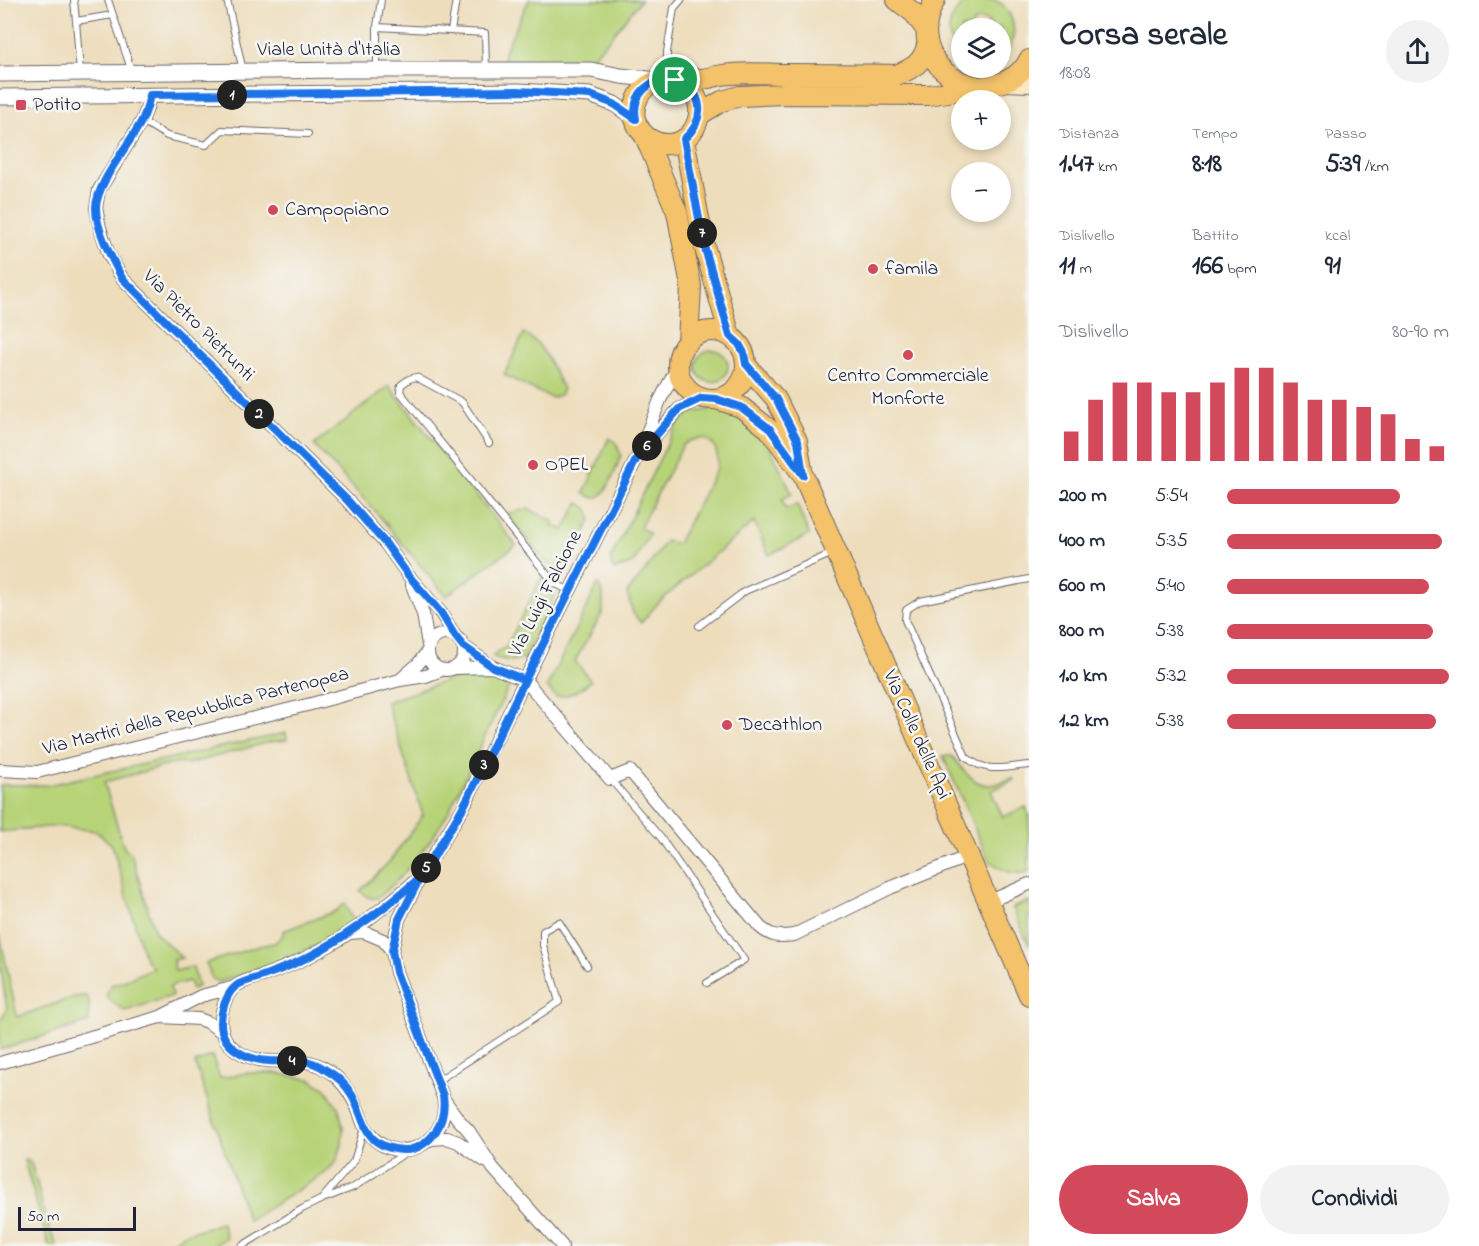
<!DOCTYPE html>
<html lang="it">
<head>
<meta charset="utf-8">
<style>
  body { margin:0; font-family:"Indie Flower",sans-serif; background:#f2f2f3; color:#1f2937; height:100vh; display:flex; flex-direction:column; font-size:22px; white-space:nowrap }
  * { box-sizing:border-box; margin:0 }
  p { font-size:20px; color:#747a83 }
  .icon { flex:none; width:33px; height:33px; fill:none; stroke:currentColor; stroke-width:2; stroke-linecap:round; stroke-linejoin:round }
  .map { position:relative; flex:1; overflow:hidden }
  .side { display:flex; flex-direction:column; background:#fff; width:450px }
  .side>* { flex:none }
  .fabs { position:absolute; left:951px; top:18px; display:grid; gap:12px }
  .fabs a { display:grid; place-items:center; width:60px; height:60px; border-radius:50%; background:#fff; box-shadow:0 3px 9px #0003; font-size:30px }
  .scale { position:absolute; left:18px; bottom:15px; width:118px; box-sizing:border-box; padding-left:6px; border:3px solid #22223b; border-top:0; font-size:16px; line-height:21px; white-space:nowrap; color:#22223b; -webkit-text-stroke:4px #f6f6f2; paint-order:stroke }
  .pin { position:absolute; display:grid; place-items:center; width:51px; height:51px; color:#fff; margin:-26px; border:3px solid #fff; border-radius:50%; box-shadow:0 2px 6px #0007 }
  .km { position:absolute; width:30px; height:30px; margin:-15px; border-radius:50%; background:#222; color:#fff; font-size:16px; line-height:30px; text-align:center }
  .round { display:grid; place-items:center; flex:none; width:63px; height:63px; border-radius:32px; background:#f2f2f3 }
  .summary { display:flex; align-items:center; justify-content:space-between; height:102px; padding:0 30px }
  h1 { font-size:33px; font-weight:700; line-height:45px }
  .stats { display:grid; grid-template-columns:repeat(3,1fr); gap:9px; height:102px; padding:6px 30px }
  .stats div { display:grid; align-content:center }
  .stats b { font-size:26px; font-weight:700 }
  .stats small { font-size:16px; font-weight:400 }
  .stats p { font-size:16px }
  .chart { height:168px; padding:12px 30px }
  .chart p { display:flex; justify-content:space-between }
  .chart svg { width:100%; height:108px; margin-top:6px; stroke:#d1495b; stroke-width:6 }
  .action { display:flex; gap:12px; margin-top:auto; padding:12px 30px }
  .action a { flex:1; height:69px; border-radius:36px; background:#d1495b; color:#fff; font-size:24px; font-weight:700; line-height:69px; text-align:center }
  .action a+a { background:#f2f2f3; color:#1f2937 }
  ul { padding:0 30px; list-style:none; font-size:20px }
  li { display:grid; grid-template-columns:96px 72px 1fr; align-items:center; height:45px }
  li i { height:15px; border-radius:8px; background:#d1495b }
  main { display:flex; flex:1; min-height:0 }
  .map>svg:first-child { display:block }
  .green { fill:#b7d378; stroke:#6c7a5a; stroke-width:1.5 }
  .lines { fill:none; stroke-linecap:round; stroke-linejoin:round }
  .service-casing { stroke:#696368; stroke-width:8 }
  .minor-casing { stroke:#696368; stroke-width:14 }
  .tertiary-casing { stroke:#696368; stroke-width:17 }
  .secondary-casing { stroke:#696368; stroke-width:20 }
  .primary-casing { stroke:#696368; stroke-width:22 }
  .service { stroke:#fff; stroke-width:6 }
  .minor { stroke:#fff; stroke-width:12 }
  .tertiary { stroke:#fff; stroke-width:15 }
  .secondary { stroke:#fae7c3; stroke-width:18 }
  .primary { stroke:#f3c26a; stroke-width:20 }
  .route-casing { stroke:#fff; stroke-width:12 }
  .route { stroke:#1a73e8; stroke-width:8 }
  .poi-dot { fill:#d1495b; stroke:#f6f6f2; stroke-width:2 }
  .labels { text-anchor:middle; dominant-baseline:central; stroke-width:5; stroke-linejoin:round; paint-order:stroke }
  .street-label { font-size:20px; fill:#22223b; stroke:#f6f6f2 }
  .poi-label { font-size:20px; fill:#22223b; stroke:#f6f6f2; text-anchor:start }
</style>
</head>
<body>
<main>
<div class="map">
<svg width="1029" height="1246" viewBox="0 0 1029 1246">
  <rect width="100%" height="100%" fill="#f6f6f2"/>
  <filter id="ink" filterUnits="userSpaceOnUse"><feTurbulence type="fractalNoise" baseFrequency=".0167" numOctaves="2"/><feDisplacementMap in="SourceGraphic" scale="12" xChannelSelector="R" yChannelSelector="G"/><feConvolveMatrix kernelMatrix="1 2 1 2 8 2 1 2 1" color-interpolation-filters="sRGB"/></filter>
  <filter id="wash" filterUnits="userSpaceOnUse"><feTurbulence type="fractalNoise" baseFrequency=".008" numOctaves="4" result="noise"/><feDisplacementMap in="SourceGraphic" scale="24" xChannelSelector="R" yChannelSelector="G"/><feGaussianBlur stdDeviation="1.35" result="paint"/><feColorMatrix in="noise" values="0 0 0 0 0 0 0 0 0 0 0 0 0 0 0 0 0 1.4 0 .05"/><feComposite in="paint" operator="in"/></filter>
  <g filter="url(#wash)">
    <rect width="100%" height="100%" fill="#edddbb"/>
    <path class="green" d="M529,0H641L611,37L589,61L503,63L504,52Z
      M970,0C977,0 987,0 994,0C1010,5 1017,27 1012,41C1010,48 1005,52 1001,56L1000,28H992L989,22L982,19L975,21L971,28H962L961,55C941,40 948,11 970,0Z
      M524,333L538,344L547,357L563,389L560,395L551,398L504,375Z
      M696 366a16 16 0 1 1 32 0a16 16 0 1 1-32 0Z
      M389,386L516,545L446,596L376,512L314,445Z
      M718,408C729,412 743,415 752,424C769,439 782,473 792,494L782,499L786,509L797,504L809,535L769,555L754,522L658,603L641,623L633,613L627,593L645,571L666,541L677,544L717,468C720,443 705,430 683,445L640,527L650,534L633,563L614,570L611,565V558L676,426L689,413Z
      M609,438L616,443L621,455C617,466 608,494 598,497C593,499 589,496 584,493Z
      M578,503C587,507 590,510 591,519L565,575L558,576L506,514L528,509L554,521L552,525L564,530Z
      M542,577L550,585L555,595L523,659L509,661L493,657L496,652L506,647Z
      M598,584L603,595V612L575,661L591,681C579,690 572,696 556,697L547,687Z
      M468,675C483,675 496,676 510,684L449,811C430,844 408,874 377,898H369L360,891L390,861L423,815L386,702L451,679Z
      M286,733L287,740L269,742L188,764L176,763L104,782L124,848L131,853L155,932L182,958L173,960L175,971L193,967L198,987L192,989L189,981L170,986L172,996L125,1011L112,1002L106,996L111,985L119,983L153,968L145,959L112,845L96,831L57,826L0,832V785H48Z
      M943,756H952C962,768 972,785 990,785C997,785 1006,780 1013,778L1014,780L991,791L1003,817L1026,807L1029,815V872C1009,875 1003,872 988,859Z
      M1029,901V946L1013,908Z
      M345,903L353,921L318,945L275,963L219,982L212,979L206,963L259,946L275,943L283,935V931L336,911Z
      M0,935L17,1017L74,997L86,996L89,1000V1022L0,1050V1022L7,1008L0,963Z
      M212,1056L220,1078L246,1073H275L310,1079L326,1089L339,1109L343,1128L342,1145L336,1162L324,1174L248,1221L195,1063Z
      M28,1159C37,1171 40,1203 46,1219C49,1228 53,1237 57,1246H49L24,1160Z
      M222,1223L226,1238L213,1246H167L184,1234Z"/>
  </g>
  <g filter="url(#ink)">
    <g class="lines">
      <defs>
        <path id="service" d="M74,0L76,21
          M108,0L113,15
          M227,0L243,71
          M377,27L485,33L486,69
          M451,31L456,0
          M377,70V27L381,0
          M80,72L76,21L113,15L132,72
          M667,76V52L674,8L681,0
          M142,121L167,136L206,145L222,130L308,134
          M489,443L462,402L416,377L409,379L401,385L400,392L554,583L570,591
          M1029,579L920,601L906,610L905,620L966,757C986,774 1005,767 1029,765
          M699,626L745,591L833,553
          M611,780L661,838L744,960L707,983
          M437,1081L559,1002L543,945V931L559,922L587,966
          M321,1200L354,1161L364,1128
          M242,1246L302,1209L320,1200L354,1187L408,1151"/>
        <path id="minor" d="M150,95L147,108L142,121L99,190L96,208L100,228L109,255L122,278L348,501L386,544L408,575L441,613L455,636
          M644,448L679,409L702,398
          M412,585L423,614L428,645
          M428 652a18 18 0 1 1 36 0a18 18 0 1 1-36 0Z
          M463,646L493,667L525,680L610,779L630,771L760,927C772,937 778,937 794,935L890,888L969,856
          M455,668L493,667
          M401,679L418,664L427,652
          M0,770L37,772L311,704L400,680L426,676L442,670
          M988,902L1029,884
          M350,933L364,932L383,940L392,951L396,972L443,1097C452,1142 397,1171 368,1132C363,1127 362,1119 359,1112C349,1087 330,1063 301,1061C291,1060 280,1062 269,1061C253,1060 236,1054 226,1040C217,1025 221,998 236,986C244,980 256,978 265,975C284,968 302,961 319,951C357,931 389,903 421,876
          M392,951L399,919L421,876L463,808L525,680L638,456L660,400L678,366
          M161,1017L199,1019L209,1023L222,1032
          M0,1063L160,1017L201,996L235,987
          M443,1098L458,1119L469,1131L493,1168L562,1246
          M431,1139L447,1138L458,1142L485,1161"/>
        <path id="tertiary" d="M0,74L345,70H591L621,76L658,80
          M0,97L518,91L590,95L614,104L636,119"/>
        <path id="secondary" d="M1004,82L1029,83"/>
        <path id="primary" d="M897,0L914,13L925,28
          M935,0C914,38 933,78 976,86
          M675,80C719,94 697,156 656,142C645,138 638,129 635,119C632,103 641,87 655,82C668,76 687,81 701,79C711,78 722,74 732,74C750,72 769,74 787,74C824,74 860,74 897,75C913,68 923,63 927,45
          M699,115L722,101L740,96L785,94L929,95L993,85L1004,82L1015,76L1025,67L1029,60
          M644,134L677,212L691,286L688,342
          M684,139L704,245L730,336
          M678 365a34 34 0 1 1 68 0a34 34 0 1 1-68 0Z
          M746,365L776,399L797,441L802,470
          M716,399L741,407L769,429L803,475L1029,995"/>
      </defs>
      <use href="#service" class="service-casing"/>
      <use href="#minor" class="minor-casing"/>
      <use href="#tertiary" class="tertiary-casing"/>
      <use href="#secondary" class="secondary-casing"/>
      <use href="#primary" class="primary-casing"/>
      <use href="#service" class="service"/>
      <use href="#minor" class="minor"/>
      <use href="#tertiary" class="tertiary"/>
      <use href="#secondary" class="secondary"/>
      <use href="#primary" class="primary"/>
    </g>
  </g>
  <g class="lines" filter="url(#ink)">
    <defs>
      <path id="route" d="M675,80C650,77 631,94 636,119L614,104L590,95L518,91L150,95C148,104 146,114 141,122C129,145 96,184 96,208C96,230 112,259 122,278L348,501L386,544L408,575L441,613L455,636L463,646L493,667L525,680C499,734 475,790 443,841C436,852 430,866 421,876C413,885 393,900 383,908C354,930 324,951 291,965C280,970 268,974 257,978C250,980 241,982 236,986C226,994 221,1011 221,1023C221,1048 248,1060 269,1061C280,1062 291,1060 301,1061C310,1061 319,1065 326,1070C337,1076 346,1085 352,1095C367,1123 363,1147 403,1150C416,1151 429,1142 436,1131C443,1120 445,1109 443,1096L396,972L392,951L399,919L421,876L463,808L525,680L638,456L679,409L702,398L716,399L741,407L770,429L803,475L798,441L776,399L746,364L744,353L739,344L730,336L704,245L684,139C706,120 705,90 675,80"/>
    </defs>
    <use href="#route" class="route-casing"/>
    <use href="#route" class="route"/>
  </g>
  <g class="poi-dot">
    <rect x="15" y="99" width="12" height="12" rx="3"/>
    <circle cx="273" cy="210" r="6"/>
    <circle cx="873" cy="269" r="6"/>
    <circle cx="908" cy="355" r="6"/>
    <circle cx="533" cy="465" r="6"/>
    <circle cx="727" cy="725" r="6"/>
  </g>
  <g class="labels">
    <g class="street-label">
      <text x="329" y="50">Viale Unità d'Italia</text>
      <text transform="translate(198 326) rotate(45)">Via Pietro Pietrunti</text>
      <text transform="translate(546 594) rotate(-63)">Via Luigi Falcione</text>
      <text transform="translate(196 712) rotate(-14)">Via Martiri della Repubblica Partenopea</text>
      <text transform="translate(916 735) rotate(66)">Via Colle delle Api</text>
    </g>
    <g class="poi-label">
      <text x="33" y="105">Potito</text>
      <text x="285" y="210">Campopiano</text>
      <text x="885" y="269">famila</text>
      <text x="908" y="376" text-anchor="middle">Centro Commerciale<tspan x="908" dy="23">Monforte</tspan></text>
      <text x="545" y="465">OPEL</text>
      <text x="739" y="725">Decathlon</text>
    </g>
  </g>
</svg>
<div class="fabs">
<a><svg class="icon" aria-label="layers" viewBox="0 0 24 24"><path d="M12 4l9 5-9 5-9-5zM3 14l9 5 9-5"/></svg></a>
<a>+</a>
<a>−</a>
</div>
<div class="scale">50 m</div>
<div class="pin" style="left:675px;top:80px;background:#1e9e55"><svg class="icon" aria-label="arrive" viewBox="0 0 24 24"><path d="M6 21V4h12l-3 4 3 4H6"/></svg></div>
<b class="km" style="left:232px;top:95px">1</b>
<b class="km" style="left:259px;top:414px">2</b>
<b class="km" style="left:484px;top:765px">3</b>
<b class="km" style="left:292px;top:1061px">4</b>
<b class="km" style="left:426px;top:868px">5</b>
<b class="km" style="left:647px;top:446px">6</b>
<b class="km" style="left:702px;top:233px">7</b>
</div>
<section class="side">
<div class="summary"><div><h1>Corsa serale</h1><p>18:08</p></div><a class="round"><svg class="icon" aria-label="share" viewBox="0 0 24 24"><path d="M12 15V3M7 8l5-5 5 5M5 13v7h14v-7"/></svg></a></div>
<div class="stats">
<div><p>Distanza</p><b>1.47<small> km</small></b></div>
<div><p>Tempo</p><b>8:18</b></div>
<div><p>Passo</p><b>5:39<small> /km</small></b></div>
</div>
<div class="stats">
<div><p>Dislivello</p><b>11<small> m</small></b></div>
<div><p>Battito</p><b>166<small> bpm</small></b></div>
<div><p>kcal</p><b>91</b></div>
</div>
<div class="chart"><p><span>Dislivello</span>80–90 m</p>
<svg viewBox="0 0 160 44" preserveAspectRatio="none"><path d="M5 44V32M15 44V19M25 44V12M35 44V12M45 44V16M55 44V16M65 44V12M75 44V6M85 44V6M95 44V12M105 44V19M115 44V19M125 44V22M135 44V25M145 44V35M155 44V38"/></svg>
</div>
<ul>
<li><b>200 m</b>5:54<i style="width:78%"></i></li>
<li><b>400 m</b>5:35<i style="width:97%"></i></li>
<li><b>600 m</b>5:40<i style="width:91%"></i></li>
<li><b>800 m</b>5:38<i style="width:93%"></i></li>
<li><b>1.0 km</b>5:32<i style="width:100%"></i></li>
<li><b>1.2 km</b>5:38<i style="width:94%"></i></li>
</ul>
<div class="action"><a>Salva</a><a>Condividi</a></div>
</section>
</main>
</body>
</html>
